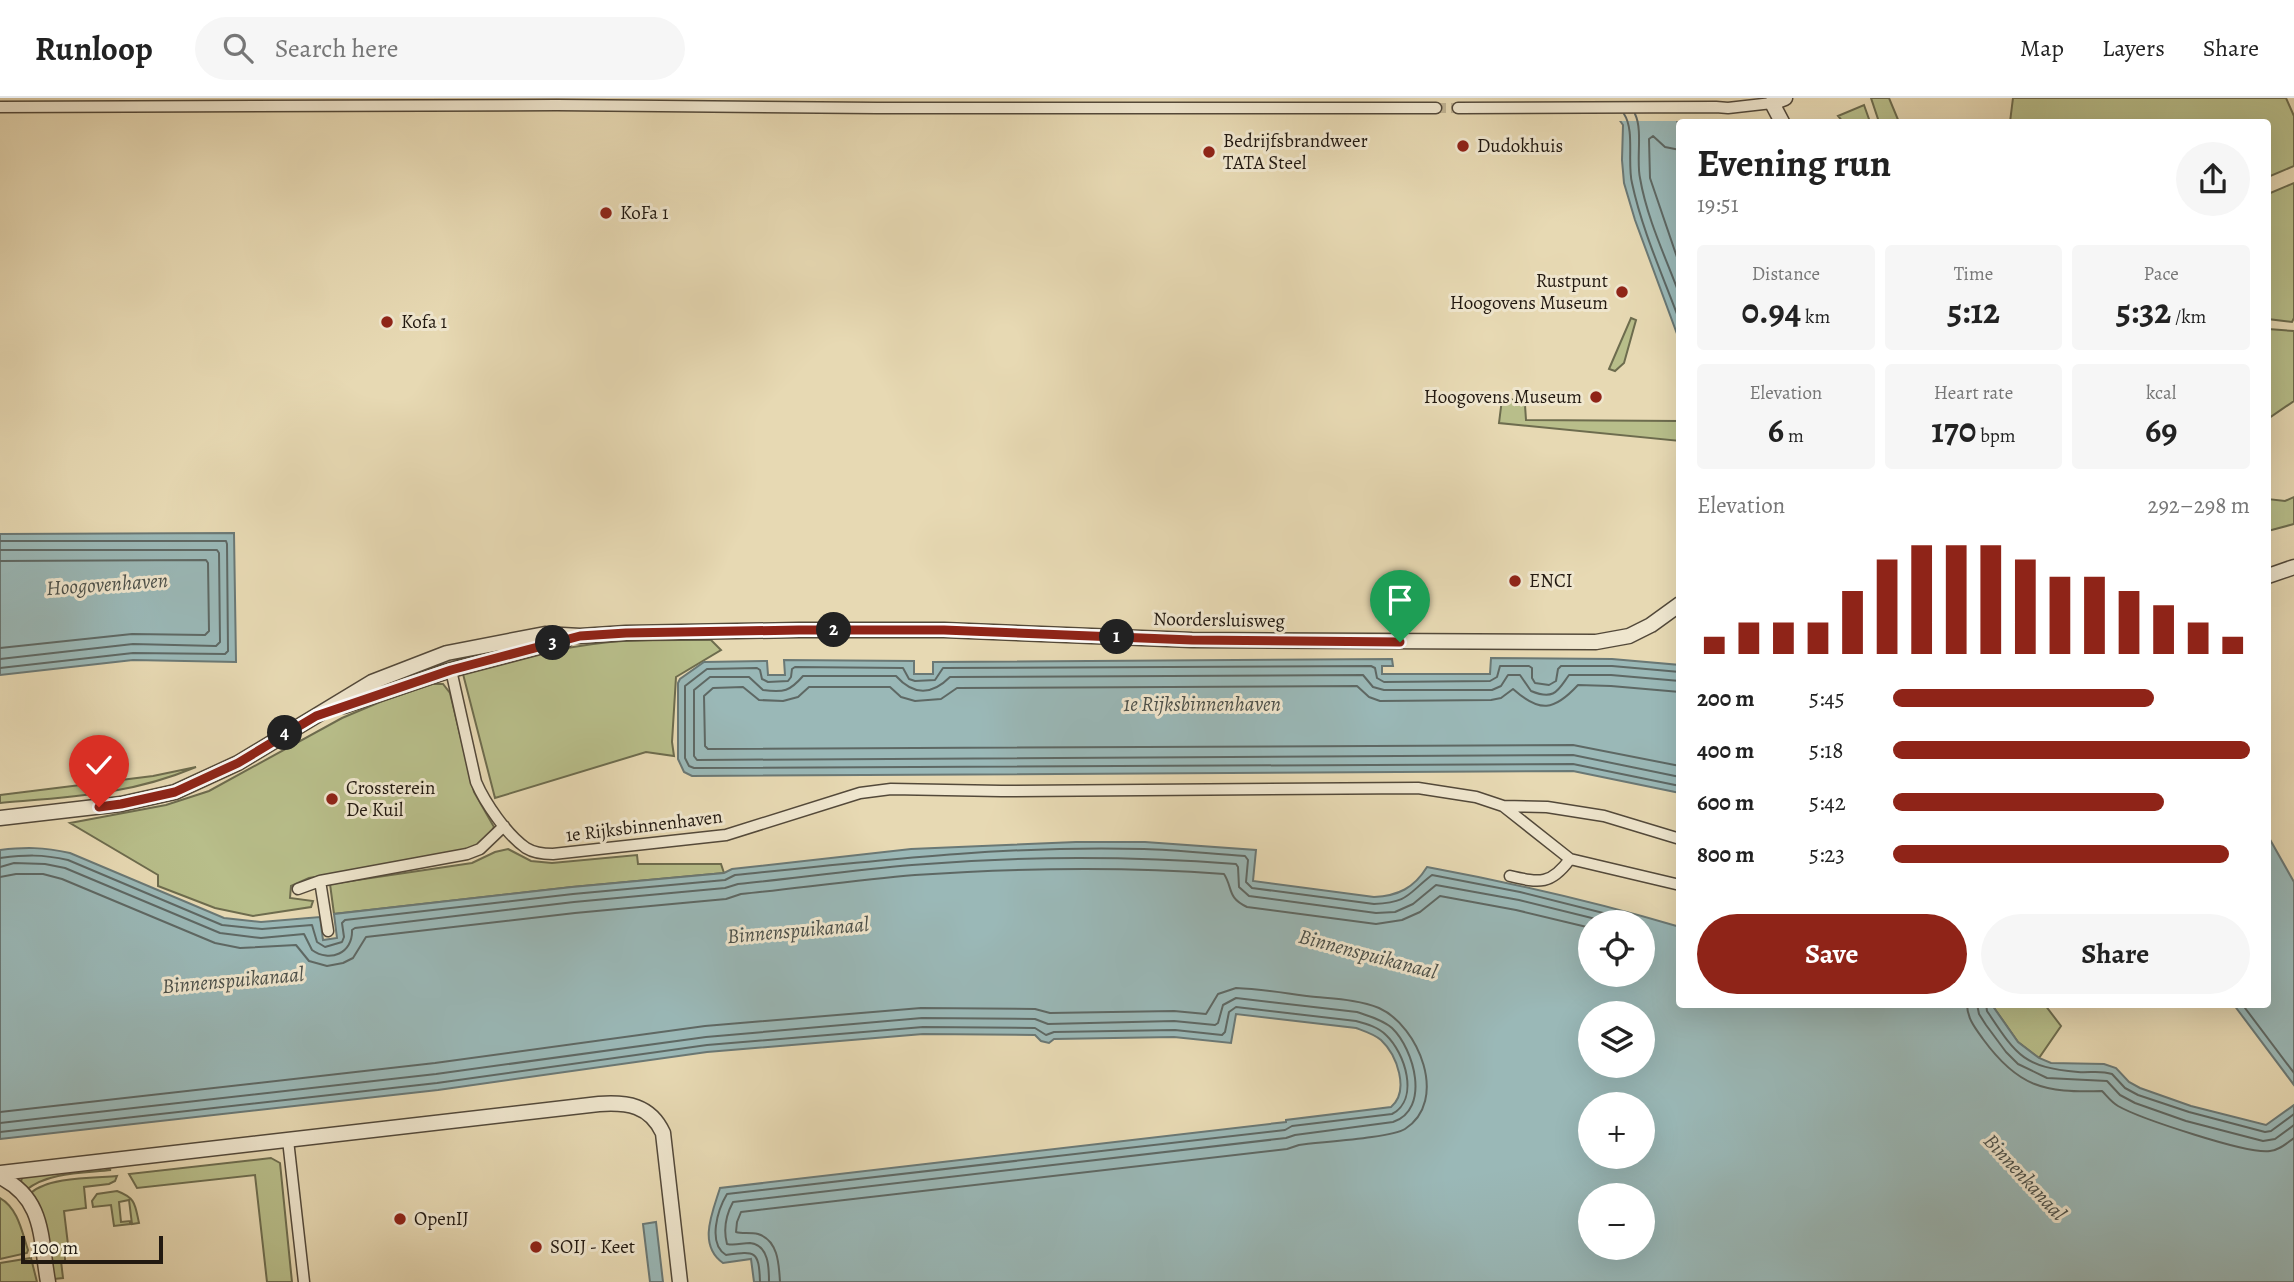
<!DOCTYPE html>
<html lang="en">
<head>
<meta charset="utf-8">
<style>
  body { margin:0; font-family:Alegreya,serif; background:#f6f6f6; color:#222; height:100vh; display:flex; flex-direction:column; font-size:26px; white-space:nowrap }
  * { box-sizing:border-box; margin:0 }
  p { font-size:23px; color:#767676 }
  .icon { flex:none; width:38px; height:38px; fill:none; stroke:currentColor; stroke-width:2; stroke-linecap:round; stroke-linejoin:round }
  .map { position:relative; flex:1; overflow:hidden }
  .drawer { position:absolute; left:1676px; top:21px; width:595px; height:889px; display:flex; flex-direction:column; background:#fff; border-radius:7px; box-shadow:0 7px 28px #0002 }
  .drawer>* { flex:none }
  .fabs { position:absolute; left:1578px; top:812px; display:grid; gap:14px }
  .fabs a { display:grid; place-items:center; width:77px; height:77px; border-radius:50%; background:#fff; box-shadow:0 7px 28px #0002; font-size:35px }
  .scale { position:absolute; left:21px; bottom:18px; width:142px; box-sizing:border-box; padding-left:7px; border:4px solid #221911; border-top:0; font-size:19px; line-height:24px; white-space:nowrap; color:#221911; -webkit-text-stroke:5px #efe6ce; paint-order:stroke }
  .pin { position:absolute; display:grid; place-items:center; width:60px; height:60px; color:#fff; margin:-72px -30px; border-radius:50% 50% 50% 0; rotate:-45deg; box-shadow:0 0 7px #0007 }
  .pin .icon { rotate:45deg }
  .km { position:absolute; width:35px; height:35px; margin:-18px; border-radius:50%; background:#222; color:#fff; font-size:19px; line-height:35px; text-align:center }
  .round { display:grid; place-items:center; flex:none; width:74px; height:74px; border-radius:37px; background:#f6f6f6 }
  .overview { display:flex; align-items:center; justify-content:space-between; height:119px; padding:0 21px }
  h1 { font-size:38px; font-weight:700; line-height:52px }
  .figures { display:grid; grid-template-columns:repeat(3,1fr); gap:10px; height:119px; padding:7px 21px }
  .figures div { display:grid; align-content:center; border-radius:7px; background:#f6f6f6; text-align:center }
  .figures b { font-size:35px; font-weight:700 }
  .figures small { font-size:19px; font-weight:400 }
  .figures p { font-size:19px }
  .chart { height:196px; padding:14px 21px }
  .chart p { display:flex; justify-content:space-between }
  .chart svg { width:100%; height:126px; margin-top:7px; stroke:#8f2418; stroke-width:6 }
  .primary-button { display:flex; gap:14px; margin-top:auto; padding:14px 21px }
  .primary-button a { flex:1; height:80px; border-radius:42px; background:#8f2418; color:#fff; font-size:28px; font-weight:700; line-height:80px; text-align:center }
  .primary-button a+a { background:#f6f6f6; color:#222 }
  ul { padding:0 21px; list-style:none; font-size:23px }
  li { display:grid; grid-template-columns:112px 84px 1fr; align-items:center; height:52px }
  li i { height:18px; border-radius:9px; background:#8f2418 }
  header { display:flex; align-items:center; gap:42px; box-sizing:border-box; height:98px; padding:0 35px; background:#fff; border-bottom:2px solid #e0e0e0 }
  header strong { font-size:33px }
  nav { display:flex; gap:38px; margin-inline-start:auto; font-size:24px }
  .search { width:490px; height:63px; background:#f6f6f6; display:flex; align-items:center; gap:18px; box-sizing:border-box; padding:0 24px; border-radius:38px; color:#767676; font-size:26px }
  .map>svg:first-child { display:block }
  .green { fill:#b8be8a; stroke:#6d6c4e; stroke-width:2 }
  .water { fill:#9ab8b7; stroke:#6a7875; stroke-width:2; fill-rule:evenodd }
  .pier { fill:#e7d9b3 }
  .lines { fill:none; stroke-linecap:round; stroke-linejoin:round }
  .shore { stroke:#5e6864; stroke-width:2 }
  .minor-tunnel { stroke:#c0b393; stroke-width:10; stroke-dasharray:10 5; stroke-linecap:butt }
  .minor-casing { stroke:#53493a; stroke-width:13 }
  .tertiary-casing { stroke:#53493a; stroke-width:17 }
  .minor { stroke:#efe6ce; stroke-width:10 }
  .tertiary { stroke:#efe6ce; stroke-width:14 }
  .route-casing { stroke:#fff; stroke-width:14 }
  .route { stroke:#8f2418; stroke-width:9 }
  .poi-dot { fill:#8f2418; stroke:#efe6ce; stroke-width:2.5 }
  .labels { text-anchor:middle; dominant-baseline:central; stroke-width:6; stroke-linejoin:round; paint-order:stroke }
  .poi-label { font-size:19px; fill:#221911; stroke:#efe6ce; text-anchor:start }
  .street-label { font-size:19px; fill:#221911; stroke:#efe6ce }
  .water-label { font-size:21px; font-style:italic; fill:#4c514b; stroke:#efe6ce }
</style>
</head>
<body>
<header>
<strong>Runloop</strong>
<div class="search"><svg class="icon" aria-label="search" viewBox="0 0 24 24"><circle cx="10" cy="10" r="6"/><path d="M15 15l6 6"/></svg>Search here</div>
<nav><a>Map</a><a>Layers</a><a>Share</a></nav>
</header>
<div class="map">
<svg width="2294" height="1184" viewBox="0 0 2294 1184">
  <rect width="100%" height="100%" fill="#e7d9b3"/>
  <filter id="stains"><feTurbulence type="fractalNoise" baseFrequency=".00286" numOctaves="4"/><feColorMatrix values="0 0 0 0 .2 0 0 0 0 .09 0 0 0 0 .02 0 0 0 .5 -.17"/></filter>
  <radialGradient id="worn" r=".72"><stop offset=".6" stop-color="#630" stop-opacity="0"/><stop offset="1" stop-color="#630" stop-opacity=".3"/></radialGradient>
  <path class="green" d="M1871,0H1889L1899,24H1879Z
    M2013,0H2286L2294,18V68L2268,79V24H2010Z
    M1864,7L1870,24H1843L1838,18Z
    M2294,85V220L2292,224L2268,221V96Z
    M1631,220L1636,222L1624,265L1615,273L1609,271Z
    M2268,231L2294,233V303L2269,320Z
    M1502,301L1518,302L1525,307L1526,322L1680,323V343L1499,325Z
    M2294,399V426L2268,433V401L2285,403Z
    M680,542H711L721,552L676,579L672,644L674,658L646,654L495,700L463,576C511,562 560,549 610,544C633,542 657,542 680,542Z
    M432,586H443L450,595L474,694L494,729C486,745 477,749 460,754L309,780L291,788L290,800L313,803L311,809L253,818L215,810L158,788V777L70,725L166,707L209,693L342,620L380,604Z
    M196,669C130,697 70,699 0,705V697L153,678Z
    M508,751L531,763L552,765L637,757L638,766H721L724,775L572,789L334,816L330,786L472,765L495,754Z
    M1992,907H2045L2061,928L2039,960L2018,944Z
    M271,1060L280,1065L292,1184H267L255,1077L137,1090L129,1076Z
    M94,1067L111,1072C83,1075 48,1074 26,1092L20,1086L24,1075Z
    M117,1078L115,1083L109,1086L84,1089L86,1110L64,1113L69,1155L65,1156V1163H61L63,1180L54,1181C50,1158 48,1111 31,1095C48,1079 94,1080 117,1078Z
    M117,1093C136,1100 135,1107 139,1125L132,1126L129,1102L119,1104L121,1124L130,1123V1126L114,1128L111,1107L93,1109L92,1103L97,1096Z
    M0,1100C18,1110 22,1134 28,1152L27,1155L0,1161Z
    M31,1160L37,1184H0V1165Z"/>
  <path class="water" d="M1604,0H1670L1680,32V244L1635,122L1624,85L1622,62L1623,27Z
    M234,435L236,564L133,562L0,577V436Z
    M1491,560L1612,561L1680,567V695L1573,673L692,678L684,674L678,661V585L680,581L704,564L767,563L768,577H785L784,562L914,563V576H933V564L1392,561L1393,568H1382V576H1490Z
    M2268,738L2294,784V987L2234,907L2268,906Z
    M1076,744H1145L1256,752L1253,783L1374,799C1398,798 1414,790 1427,769C1513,785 1596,804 1680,829V906L1992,907L2018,944L2039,960L2051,965L2104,966L2116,970L2129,984L2140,990L2191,1008L2266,1027L2294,1007V1184H754L751,1161L723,1165C697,1147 713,1113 720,1090L1286,1024V1022L1391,1009C1410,993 1397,957 1381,942C1374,936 1364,933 1356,930L1236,916L1231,945L1174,939L1054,941L1049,945L1041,943L1035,937L923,936L707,954L438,992L0,1041V752C25,749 43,749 70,755L224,820L261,824L320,819L323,842L337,840L334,816L572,789L724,775L732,771L911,751ZM1591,824H1643V877H1591ZM1591,915H1643V968H1591ZM1591,1006H1643V1059H1591ZM1591,1097H1643V1150H1591Z
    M656,1124L663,1184H650L643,1126Z"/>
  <path class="pier" d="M1601,0H1674L1680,23H1616Z"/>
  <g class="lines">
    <path class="shore" d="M1624,16C1635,32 1627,65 1632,85C1642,132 1663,178 1680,224
      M1635,16C1643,32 1636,62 1640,80C1647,121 1666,160 1680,198
      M1680,52L1665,49L1653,38L1649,41L1650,80L1680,168
      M0,443H226L227,446L228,553L225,556L133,555L0,570
      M0,452H217L219,455L220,544L216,548L133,546L0,561
      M0,463L206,462L208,465L209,533L205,537L132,536L0,550
      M1680,574L1612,568H1561L1558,571L1556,583L1549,587L1535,585L1532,580V570L1529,568H1500L1497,579L1490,583L1384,584L1377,580L1375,570L1371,568L943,570L935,582L915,583L909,581L903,570L795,569L792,571L791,579L788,583L768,584L762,581L760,572L757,570L707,571L685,588V660L689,668L694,670L1573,666L1680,688
      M1680,583L1611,577H1569C1558,592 1555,603 1531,593L1520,577H1508L1501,588L1492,592H1384L1373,589L1363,577L950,579C932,597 914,598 896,578H803C790,593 784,595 763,592L749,579H710L694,592V658L697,662L1573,657L1680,679
      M1680,594L1611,588L1578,587C1554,613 1540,615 1513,591L1501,600L1491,602L1380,603L1369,599L1357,588L957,590L941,601L915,603L901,599L890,589H809L798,599L783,603L759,602L743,589L713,590L704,598L705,648L708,651L1573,647L1680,668
      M0,760C26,757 41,756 68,762L222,827L262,831L312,827L317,844L325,849L342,844L344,839L342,825L345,822L573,796L725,782L735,777C871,763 1007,747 1144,751C1178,752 1212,756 1245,758L1248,762L1246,784L1252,790L1374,806C1410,804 1407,796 1432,777L1520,794L1639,824
      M0,769L14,765L45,766L65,770L220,835L261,840L304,836L312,852C330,865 353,855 352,832L355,830L574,804L725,790L738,786C796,780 854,772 912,767C1020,758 1128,758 1236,766L1238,769L1239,789L1249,798L1376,815L1395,814L1413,806L1436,787L1519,802L1608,824
      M0,779L16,776H43L62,781L215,845L240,850L296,847L309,863L327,868L343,865L353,860L366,839L575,815L726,801L741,796C799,790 857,782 915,777C1018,770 1121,768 1224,776C1233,790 1227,800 1247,809L1376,826L1402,822L1420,814L1440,798L1516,812L1591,830
      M1967,906C1967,920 1975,930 1983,941C2018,989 2044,995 2102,993C2107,998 2111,1004 2118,1008C2139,1020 2249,1057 2270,1053C2280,1052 2287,1045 2294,1040
      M1977,906L1979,916L1986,927L2006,954L2018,966L2047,980L2107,983L2120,997L2135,1005L2186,1023L2263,1043L2275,1041L2294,1027
      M1986,906L1987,913C2017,958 2023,969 2078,974C2090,975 2100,972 2112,976L2125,990L2138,997L2189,1014L2265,1034L2271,1033L2294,1016
      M2242,906L2294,975
      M0,1014L435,965L705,928L921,910L1035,911L1050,915L1174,913L1206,916L1218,896L1236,890C1263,891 1289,896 1316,899C1337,901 1360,902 1379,910C1419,928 1449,1003 1405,1031C1391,1040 1320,1044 1299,1047L1287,1051L741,1114L737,1124L736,1134C742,1136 750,1134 758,1136C778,1142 779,1166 780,1184
      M0,1025L436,976L706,939L922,920L1035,921L1048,926L1174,923L1215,927L1218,925L1223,907L1236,900L1357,914C1369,918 1383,922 1392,930C1414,951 1431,1011 1393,1024L1295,1037L1286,1040L733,1104C726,1117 723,1131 727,1146C735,1148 742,1145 750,1145C769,1147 769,1170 769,1184
      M0,1034L437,985L707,947L923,929L1035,930L1046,937L1054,934L1175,932L1222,937L1225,934L1229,914L1236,909L1356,923C1367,926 1378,929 1386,937C1405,955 1420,1001 1392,1016L1292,1028L1285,1032L727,1096C718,1111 707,1145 726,1157C755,1153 759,1152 760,1184"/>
    <path class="minor-tunnel" d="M1436,10H1458"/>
    <defs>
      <path id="minor" d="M0,9L557,7L877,10H1436
        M1458,10L1716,9L1728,10L1772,5
        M451,572L476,684C485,705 507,737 526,750C534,755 543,756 553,756L726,737L860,695L891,691L1001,693L1418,690L1476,699L1503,708L1547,709L1604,718L1680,741
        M1503,708L1570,761L1680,787
        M1510,778C1540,785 1551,787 1570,761
        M320,783L328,833
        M298,791L320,783L467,756L480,751L504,728
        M288,1042L304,1184"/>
      <path id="tertiary" d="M1782,24L1772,5L1785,0
        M2268,478L2294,469
        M344,608L451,572L566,542
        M0,720L121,706L175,694L238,665L372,584L447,555L545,536L580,538L626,535L799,532H944L1192,542L1596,544L1629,538L1651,527L1680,506
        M0,1075L599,1006C627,1004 650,1007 663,1035L680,1184
        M0,1079C45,1101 40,1140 48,1184"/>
    </defs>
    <use href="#minor" class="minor-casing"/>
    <use href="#tertiary" class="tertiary-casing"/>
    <use href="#minor" class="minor"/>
    <use href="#tertiary" class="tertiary"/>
  </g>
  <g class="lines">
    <defs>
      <path id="route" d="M99,709L121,706L175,694L238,665L316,618L451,572L580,538L626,535L799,532H944L1192,542L1400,544"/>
    </defs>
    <use href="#route" class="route-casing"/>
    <use href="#route" class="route"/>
  </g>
  <g class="poi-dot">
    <circle cx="1463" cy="48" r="7"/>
    <circle cx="1209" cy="54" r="7"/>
    <circle cx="606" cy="115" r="7"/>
    <circle cx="1622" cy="194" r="7"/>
    <circle cx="387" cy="224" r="7"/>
    <circle cx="1596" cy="299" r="7"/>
    <circle cx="1515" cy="483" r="7"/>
    <circle cx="332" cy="701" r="7"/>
    <circle cx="400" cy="1121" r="7"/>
    <circle cx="536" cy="1149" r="7"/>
  </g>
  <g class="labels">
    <g class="poi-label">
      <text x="1223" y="43">Bedrijfsbrandweer<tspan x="1223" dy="22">TATA Steel</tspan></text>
      <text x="1477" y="48">Dudokhuis</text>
      <text x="620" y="115">KoFa 1</text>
      <text x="1608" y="183" text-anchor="end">Rustpunt<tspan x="1608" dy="22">Hoogovens Museum</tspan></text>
      <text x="401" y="224">Kofa 1</text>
      <text x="1582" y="299" text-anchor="end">Hoogovens Museum</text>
      <text x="1529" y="483">ENCI</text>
      <text x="346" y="690">Crossterein<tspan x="346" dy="22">De Kuil</tspan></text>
      <text x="414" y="1121">OpenIJ</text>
      <text x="550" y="1149">SOIJ - Keet</text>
    </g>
    <g class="street-label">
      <text transform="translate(1219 522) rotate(1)">Noordersluisweg</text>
      <text transform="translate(644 728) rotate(-7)">1e Rijksbinnenhaven</text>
    </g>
    <g class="water-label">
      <text transform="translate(107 486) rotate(-4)">Hoogovenhaven</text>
      <text x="1202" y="606">1e Rijksbinnenhaven</text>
      <text transform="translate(798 832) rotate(-5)">Binnenspuikanaal</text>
      <text transform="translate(1368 856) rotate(15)">Binnenspuikanaal</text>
      <text transform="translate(233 882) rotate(-5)">Binnenspuikanaal</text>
      <text transform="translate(2025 1079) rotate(47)">Binnenkanaal</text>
    </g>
  </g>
  <rect width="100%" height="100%" filter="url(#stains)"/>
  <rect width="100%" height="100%" fill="url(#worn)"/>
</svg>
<div class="fabs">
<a><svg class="icon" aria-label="locate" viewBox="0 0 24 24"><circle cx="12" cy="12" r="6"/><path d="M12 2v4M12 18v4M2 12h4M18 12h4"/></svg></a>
<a><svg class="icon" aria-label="layers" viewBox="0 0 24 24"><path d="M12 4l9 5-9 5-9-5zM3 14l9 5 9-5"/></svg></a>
<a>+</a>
<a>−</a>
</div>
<div class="scale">100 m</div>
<div class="pin" style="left:1400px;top:544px;background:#1e9e55"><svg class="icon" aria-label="arrive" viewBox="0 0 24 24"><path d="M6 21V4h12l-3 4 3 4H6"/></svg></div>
<div class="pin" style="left:99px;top:709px;background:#d93025"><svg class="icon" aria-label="check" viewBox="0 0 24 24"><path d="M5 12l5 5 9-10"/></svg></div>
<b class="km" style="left:1117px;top:539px">1</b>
<b class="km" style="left:834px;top:532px">2</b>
<b class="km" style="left:553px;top:545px">3</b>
<b class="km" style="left:285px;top:635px">4</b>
<section class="drawer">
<div class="overview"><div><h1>Evening run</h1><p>19:51</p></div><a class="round"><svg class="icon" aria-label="share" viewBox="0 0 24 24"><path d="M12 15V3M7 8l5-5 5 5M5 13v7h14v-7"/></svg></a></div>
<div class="figures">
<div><p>Distance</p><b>0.94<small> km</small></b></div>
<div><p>Time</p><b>5:12</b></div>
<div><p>Pace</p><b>5:32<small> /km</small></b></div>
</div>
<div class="figures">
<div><p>Elevation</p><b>6<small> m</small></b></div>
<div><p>Heart rate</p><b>170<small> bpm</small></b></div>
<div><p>kcal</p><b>69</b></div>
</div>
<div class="chart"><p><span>Elevation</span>292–298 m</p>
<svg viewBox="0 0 160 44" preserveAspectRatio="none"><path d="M5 44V38M15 44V33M25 44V33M35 44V33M45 44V22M55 44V11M65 44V6M75 44V6M85 44V6M95 44V11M105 44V17M115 44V17M125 44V22M135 44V27M145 44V33M155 44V38"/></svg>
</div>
<ul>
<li><b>200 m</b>5:45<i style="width:73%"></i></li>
<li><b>400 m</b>5:18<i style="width:100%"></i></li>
<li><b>600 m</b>5:42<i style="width:76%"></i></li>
<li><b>800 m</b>5:23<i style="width:94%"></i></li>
</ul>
<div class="primary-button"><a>Save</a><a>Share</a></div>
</section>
</div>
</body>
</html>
